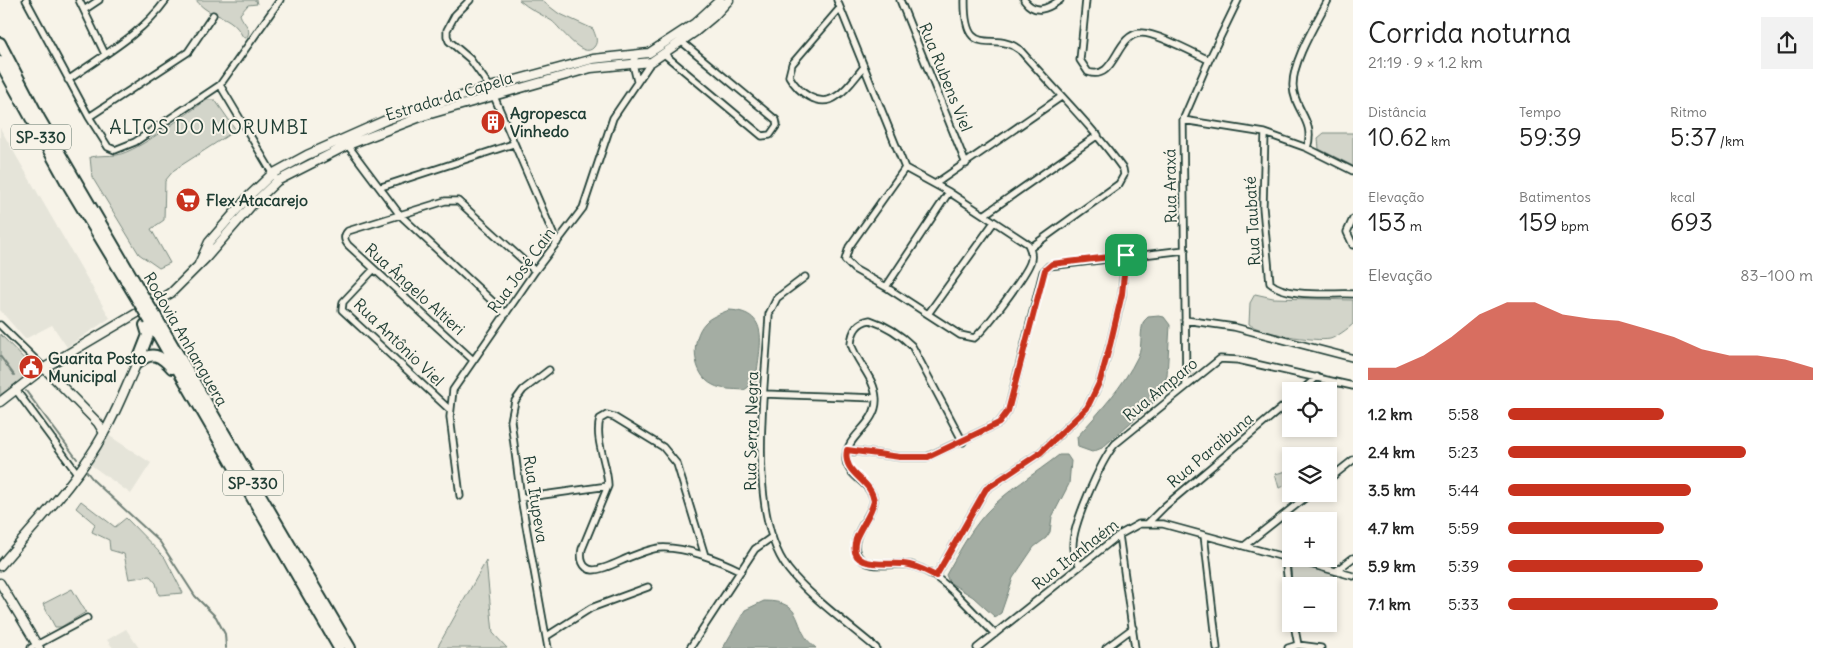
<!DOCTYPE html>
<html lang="pt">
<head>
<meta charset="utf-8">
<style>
  body { margin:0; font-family:Delius,sans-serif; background:#f2f2f2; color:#222; height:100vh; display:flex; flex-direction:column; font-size:19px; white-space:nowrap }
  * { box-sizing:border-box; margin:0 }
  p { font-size:16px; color:#767676 }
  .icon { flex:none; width:28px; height:28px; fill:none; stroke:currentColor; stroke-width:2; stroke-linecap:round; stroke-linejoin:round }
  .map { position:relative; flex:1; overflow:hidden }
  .details { display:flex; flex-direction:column; background:#fff; width:475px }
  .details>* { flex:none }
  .controls { position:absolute; left:1282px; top:382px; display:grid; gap:10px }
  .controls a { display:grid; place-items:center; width:55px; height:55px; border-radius:0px; background:#fff; box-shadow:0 2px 8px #0003; font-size:25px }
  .pin { position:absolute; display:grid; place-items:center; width:42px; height:42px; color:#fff; margin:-21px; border-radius:10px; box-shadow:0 2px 8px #0006 }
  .round { display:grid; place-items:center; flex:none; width:52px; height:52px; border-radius:0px; background:#f2f2f2 }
  .summary { display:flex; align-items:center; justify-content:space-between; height:85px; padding:0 15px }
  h1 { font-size:28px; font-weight:600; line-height:38px }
  .figures { display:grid; grid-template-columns:repeat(3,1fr); gap:8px; height:85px; padding:5px 15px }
  .figures div { display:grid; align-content:center }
  .figures b { font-size:25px; font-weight:600 }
  .figures small { font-size:14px; font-weight:400 }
  .figures p { font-size:14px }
  .chart { height:140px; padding:10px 15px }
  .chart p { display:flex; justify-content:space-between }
  .chart svg { width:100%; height:90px; margin-top:5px; fill:#c8321e; opacity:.7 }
  ul { padding:0 15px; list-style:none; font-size:16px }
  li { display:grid; grid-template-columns:80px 60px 1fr; align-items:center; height:38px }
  li i { height:12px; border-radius:6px; background:#c8321e }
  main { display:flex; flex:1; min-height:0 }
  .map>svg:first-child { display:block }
  .built { fill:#e5e4d9 }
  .green { fill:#d3d5ca; stroke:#79897f }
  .water { fill:#a4ada3; stroke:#6f8077 }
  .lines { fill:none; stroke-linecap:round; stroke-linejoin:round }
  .stream { stroke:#6f8077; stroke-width:2 }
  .street-casing { stroke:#1f3d34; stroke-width:9 }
  .secondary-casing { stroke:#1f3d34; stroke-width:11 }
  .highway-casing { stroke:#1f3d34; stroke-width:14 }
  .street { stroke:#f7f3e8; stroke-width:5.5 }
  .secondary { stroke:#f7f3e8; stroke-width:8 }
  .highway { stroke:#f7f3e8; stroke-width:10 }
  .highway-bridge-casing { stroke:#1f3d34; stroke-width:14; stroke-linecap:butt }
  .highway-bridge { stroke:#f7f3e8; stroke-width:10 }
  .route-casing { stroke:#fff; stroke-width:10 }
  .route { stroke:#c8321e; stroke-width:6 }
  .labels { text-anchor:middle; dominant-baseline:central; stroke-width:4; stroke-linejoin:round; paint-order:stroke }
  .shield { fill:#f7f3e8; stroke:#60746a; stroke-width:1 }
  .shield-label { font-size:15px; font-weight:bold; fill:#1f3d34 }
  .street-label { font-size:16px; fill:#1f3d34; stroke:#f7f3e8 }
  .poi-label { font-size:16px; font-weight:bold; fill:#1f3d34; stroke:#f7f3e8; text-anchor:start }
  .quarter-label { font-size:19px; letter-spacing:1px; fill:#1f3d34; stroke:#f7f3e8 }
</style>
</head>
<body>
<main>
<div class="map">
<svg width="1353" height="648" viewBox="0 0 1353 648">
  <rect width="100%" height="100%" fill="#f7f3e8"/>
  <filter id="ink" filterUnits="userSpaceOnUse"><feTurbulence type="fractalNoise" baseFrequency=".02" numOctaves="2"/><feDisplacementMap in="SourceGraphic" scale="10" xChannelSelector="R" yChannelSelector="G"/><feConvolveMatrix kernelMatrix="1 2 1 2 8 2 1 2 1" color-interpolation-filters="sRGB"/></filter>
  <g filter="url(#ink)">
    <path class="built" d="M0,128L110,318L67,347L52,325L25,339L0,310Z
      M108,435L151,463L131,494L91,465Z
      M126,629L139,648H113L107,640Z"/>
    <path class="green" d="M196,0H256L257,4L248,5L240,14C242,23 254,29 246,38L243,37C229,10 212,21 196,0Z
      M519,0H541L558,13L593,29C595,35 599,41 594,47C583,61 560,27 552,21C541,14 529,9 519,0Z
      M207,100H215L236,130L174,170L165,181L164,220L151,229L170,263L159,268L139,254L92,177L90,157C99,155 109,156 117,155C141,150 185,114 207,100Z
      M1324,133H1353V166L1319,149L1318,138Z
      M1255,294L1273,298L1353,300V324C1349,328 1335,338 1330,339C1316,342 1259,333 1249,324L1250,303Z
      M0,334L35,370L0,395Z
      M1291,470V484L1279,488L1275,474Z
      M81,501L115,527L126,518L165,558L183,593L159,595L156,583L150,576L129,579L124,554L110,550L109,540L92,532L95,524L76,508Z
      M486,561L493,633L507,648H437Z
      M1298,564L1335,574L1329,594V586H1292L1291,565Z
      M72,589L86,612L61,627H55L43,604Z"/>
    <path class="water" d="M729,310C774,312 758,350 756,382L744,390C733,389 722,390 713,385C692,375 690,339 705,323C710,317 722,313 729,310Z
      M1159,316L1164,317L1170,325L1167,376L1156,400L1102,448L1092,452L1078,447L1077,437C1100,411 1123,387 1138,356C1143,345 1139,332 1144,321L1148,317Z
      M1059,455H1067L1071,461L1069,484L1052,517L1050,532L1046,538L1034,547L1013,578L1001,613L995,617L973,597L949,582L946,575C958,554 969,532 986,513C1007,490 1035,474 1059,455Z
      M764,601C808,601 790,629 816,648H723L745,610Z"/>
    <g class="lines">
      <path class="stream" d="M0,356L14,375
        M26,391L77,459
        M87,472L94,481L160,542L195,596L216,617L225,634L226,648"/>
      <defs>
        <path id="street" d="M26,0L89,117L108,147L115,150L135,142L220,85L280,0
          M79,0L105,54
          M470,0L455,15L447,30V36L449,41L470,59L490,87L557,243
          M837,0L905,168L949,192L1028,244C1031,250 1033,256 1030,263C1025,276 985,330 974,338L960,335L886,287L854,269L845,260L849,247L905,168
          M900,0L966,164
          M965,0C964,63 994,29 1020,50C1055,90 1092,126 1123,169L1124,175L1119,184L1030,248
          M1024,0C1035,15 1047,9 1060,0
          M1086,0L1080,60L1088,72C1116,82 1115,34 1141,33C1155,32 1194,53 1209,60
          M840,8L792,64L789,76C798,92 819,109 837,96C848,89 856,76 864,67
          M84,10L99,0
          M664,54L762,136L770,135L777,125L776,120L682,42
          M636,55L633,64L637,81
          M68,80C103,55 141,35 166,0
          M220,85L277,181
          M89,117L188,52L213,15
          M1183,120L1265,133L1307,148L1353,171
          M1265,133L1263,207L1270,283C1287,298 1331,293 1353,294
          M346,143L400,215L506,314
          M1307,148C1316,121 1294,111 1293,86C1292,61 1317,22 1328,0
          M935,184L1061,97
          M381,187L513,144
          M984,215L1098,135
          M1353,219L1347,232L1353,245
          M374,269L343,302L342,310L450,410
          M805,277L777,298L769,314C766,383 745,512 788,569C808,595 850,626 876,648
          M886,287L949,192
          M928,314L994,222
          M1185,320L1234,327L1353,358
          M0,325L44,368
          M473,360L348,245C344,240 343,236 348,231L445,201H458L535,271
          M1186,385L1183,120L1209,60L1238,0
          M16,390L77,473
          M1301,391L1317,377
          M764,394L876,398
          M963,442L912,346C900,334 885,325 870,320C857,322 852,331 851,344C857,363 875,378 876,399C877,425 846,435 846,458C846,477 872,482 874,501C871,517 849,537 857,554C867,573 898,560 914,566C944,575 973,613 995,634
          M847,450L900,457H927L999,423L1008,411L1043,272L1049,266L1185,250
          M1329,479L1353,460
          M460,496L450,417L453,390L535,271L583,208L613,118L651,62
          M521,498L608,486
          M1148,523L1165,506L1291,400
          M1119,535L1135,648
          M1204,535L1217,648
          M1244,546L1310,494
          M705,556L677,464L663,447L614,417L607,415L600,419C594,440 608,465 608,486L582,549C580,558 582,569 593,570C604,570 620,561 630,557C639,554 649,549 659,548C684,546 719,560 741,571
          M1285,557L1291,610
          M1292,559L1353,576
          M1080,566C1077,560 1073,555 1073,548C1071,527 1101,461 1115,444L1220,359L1238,360L1353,386
          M1336,571L1353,558
          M936,576L986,489L1040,453L1087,408L1100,381L1110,345L1122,295L1125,255
          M1294,624L1298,645
          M547,636L591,608L648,587
          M31,648L87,618
          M548,648L521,498L511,421L515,401L523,390L549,370
          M690,648L755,549L772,537
          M977,648L1119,535L1139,524H1163L1291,559
          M1106,648L1133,628
          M1288,648L1298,645L1321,648"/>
        <path id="secondary" d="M199,264L209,242L249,196L272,174L307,155L386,120L490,87L593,59L649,53L695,23L720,0
          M44,368L98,423L104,433
          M0,402L44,368L171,293L207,257L252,205L277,181L348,145L423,116L591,68L651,62L695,32L713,17L729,0
          M0,566C36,523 77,482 104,433C117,411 126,386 137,363
          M0,583L39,648"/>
        <path id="highway" d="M0,43L39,118L143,296
          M0,62L67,183L137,299
          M156,317L350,648
          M150,321L339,648
          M137,363C152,350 160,355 172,368
          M137,363L148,335L145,325"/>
      </defs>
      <use href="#street" class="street-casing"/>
      <use href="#secondary" class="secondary-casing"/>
      <use href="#highway" class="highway-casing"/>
      <use href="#street" class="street"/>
      <use href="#secondary" class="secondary"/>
      <use href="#highway" class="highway"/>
      <defs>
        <path id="highway-bridge" d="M143,296L156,317
          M137,299L150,321"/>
      </defs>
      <use href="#highway-bridge" class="highway-bridge-casing"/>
      <use href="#highway-bridge" class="highway-bridge"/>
    </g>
  </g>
  <g class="lines" filter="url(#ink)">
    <defs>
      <path id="route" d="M1126,255L1122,294L1110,345L1100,381L1087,408L1040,453L986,489L936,576C926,571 916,565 904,564C888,562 846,571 856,539C861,526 871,515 874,501C871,478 842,475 847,450L900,457H928L999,423L1008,411L1045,270L1052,264L1060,263Z"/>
    </defs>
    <use href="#route" class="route-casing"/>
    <use href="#route" class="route"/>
  </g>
  <defs>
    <symbol id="building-disc" viewBox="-11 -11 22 22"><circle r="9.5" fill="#c8321e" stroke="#f7f3e8"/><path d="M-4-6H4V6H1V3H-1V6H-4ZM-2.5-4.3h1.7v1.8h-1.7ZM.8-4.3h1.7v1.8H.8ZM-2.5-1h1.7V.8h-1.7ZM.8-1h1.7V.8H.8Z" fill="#fff"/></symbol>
    <symbol id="supermarket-disc" viewBox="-11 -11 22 22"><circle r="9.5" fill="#c8321e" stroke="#f7f3e8"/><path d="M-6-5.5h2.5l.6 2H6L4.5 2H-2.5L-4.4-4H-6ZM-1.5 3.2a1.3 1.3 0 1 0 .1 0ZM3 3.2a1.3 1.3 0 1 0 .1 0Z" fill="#fff"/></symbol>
    <symbol id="civic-disc" viewBox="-11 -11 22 22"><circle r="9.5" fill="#c8321e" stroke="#f7f3e8"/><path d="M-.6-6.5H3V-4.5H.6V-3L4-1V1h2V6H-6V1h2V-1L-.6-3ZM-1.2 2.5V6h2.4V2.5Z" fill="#fff"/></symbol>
  </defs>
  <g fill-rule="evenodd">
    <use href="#building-disc" x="479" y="108" width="28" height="28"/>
    <use href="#supermarket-disc" x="174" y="186" width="28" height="28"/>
    <use href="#civic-disc" x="17" y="353" width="28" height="28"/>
  </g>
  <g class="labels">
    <g class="shield">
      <rect x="11" y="124.5" width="60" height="25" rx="4"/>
      <rect x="223" y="470.5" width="60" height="25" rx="4"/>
    </g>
    <g class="shield-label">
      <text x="41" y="137">SP-330</text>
      <text x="253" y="483">SP-330</text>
    </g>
    <g class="street-label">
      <text transform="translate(946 77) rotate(68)">Rua Rubens Viel</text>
      <text transform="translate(449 96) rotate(-17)">Estrada da Capela</text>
      <text transform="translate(1170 186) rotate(-91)">Rua Araxá</text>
      <text transform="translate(1252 221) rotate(-93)">Rua Taubaté</text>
      <text transform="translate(521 270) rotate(-54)">Rua José Cain</text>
      <text transform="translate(415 289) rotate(42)">Rua Ângelo Altieri</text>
      <text transform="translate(186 339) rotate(60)">Rodovia Anhanguera</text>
      <text transform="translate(399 342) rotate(44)">Rua Antônio Viel</text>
      <text transform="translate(1160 389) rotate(-39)">Rua Amparo</text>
      <text transform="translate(751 431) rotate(-89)">Rua Serra Negra</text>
      <text transform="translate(1210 450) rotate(-40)">Rua Paraibuna</text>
      <text transform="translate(536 499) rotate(81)">Rua Itupeva</text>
      <text transform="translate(1075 554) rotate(-38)">Rua Itanhaém</text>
    </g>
    <g class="poi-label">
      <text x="510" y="113">Agropesca<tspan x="510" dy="18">Vinhedo</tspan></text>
      <text x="206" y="200">Flex Atacarejo</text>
      <text x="48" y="358">Guarita Posto<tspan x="48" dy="18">Municipal</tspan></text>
    </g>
    <g class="quarter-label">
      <text x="209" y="127">ALTOS DO MORUMBI</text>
    </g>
  </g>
</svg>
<div class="controls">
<a><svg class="icon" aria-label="locate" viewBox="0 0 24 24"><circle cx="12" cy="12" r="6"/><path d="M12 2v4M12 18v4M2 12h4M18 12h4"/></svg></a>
<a><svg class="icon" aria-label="layers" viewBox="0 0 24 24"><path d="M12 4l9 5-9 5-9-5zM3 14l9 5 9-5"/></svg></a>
<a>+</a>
<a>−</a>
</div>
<div class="pin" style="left:1126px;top:255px;background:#1e9e55"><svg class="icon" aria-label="arrive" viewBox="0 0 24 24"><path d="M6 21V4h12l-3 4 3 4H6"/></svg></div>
</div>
<section class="details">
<div class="summary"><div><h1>Corrida noturna</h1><p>21:19 · 9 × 1.2 km</p></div><a class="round"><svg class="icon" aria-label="share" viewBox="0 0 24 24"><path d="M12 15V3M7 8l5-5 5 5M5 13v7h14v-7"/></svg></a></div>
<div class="figures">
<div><p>Distância</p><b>10.62<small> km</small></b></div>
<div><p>Tempo</p><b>59:39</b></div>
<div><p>Ritmo</p><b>5:37<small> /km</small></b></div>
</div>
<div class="figures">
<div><p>Elevação</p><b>153<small> m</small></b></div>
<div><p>Batimentos</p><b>159<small> bpm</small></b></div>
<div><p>kcal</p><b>693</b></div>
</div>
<div class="chart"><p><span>Elevação</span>83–100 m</p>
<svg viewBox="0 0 160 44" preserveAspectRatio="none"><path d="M0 44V38L10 38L20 32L30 23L40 12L50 6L60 6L70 12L80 14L90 15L100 19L110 23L120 29L130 32L140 32L150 34L160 38V44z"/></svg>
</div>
<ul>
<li><b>1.2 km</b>5:58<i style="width:51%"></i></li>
<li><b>2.4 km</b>5:23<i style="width:78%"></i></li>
<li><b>3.5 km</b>5:44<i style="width:60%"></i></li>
<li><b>4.7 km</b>5:59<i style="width:51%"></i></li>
<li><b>5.9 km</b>5:39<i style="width:64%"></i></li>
<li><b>7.1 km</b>5:33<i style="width:69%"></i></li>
</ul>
</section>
</main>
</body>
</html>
